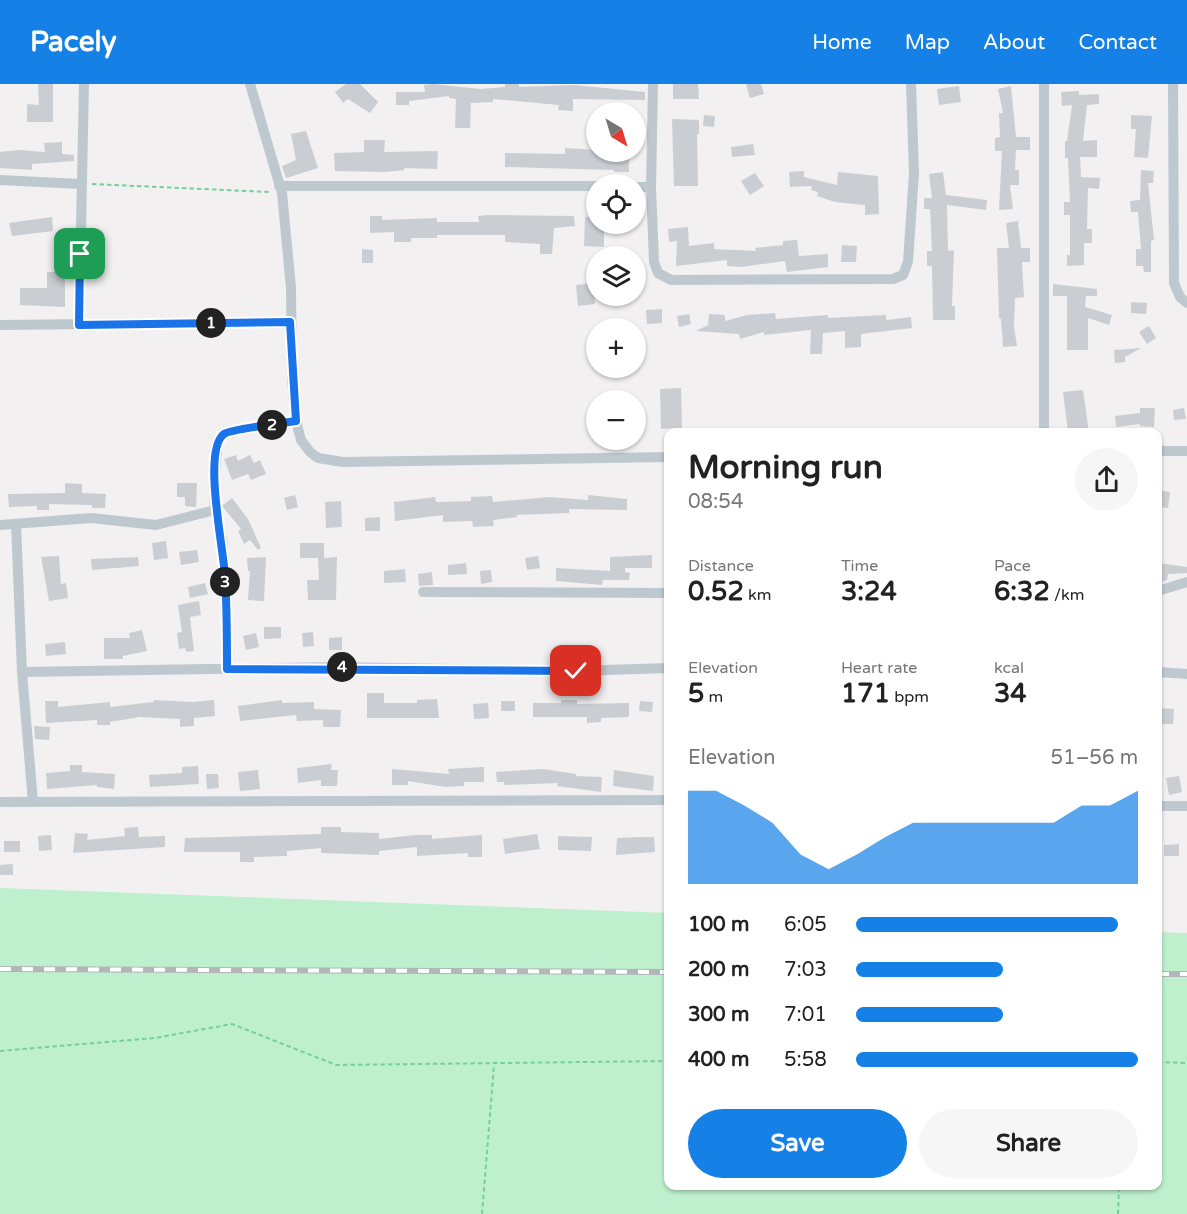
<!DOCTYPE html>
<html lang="en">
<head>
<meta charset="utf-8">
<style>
  body { margin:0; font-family:"Varela Round",sans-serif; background:#f6f6f6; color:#222; height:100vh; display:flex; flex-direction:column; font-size:22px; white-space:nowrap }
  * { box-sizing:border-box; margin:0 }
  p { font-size:20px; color:#767676 }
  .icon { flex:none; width:33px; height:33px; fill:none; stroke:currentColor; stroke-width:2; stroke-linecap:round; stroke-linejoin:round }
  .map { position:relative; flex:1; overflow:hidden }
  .sheet { position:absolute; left:664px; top:344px; width:498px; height:762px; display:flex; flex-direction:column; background:#fff; border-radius:12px; box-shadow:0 2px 4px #0004 }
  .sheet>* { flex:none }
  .needle { width:39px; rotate:142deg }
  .tools { position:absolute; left:586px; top:18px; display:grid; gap:12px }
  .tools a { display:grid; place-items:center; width:60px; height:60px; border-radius:50%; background:#fff; box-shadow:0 2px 4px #0004; font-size:30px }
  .pin { position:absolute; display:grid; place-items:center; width:51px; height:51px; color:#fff; margin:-26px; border-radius:12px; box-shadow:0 3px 9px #0006 }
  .km { position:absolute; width:30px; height:30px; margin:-15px; border-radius:50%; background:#222; color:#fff; font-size:16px; line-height:30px; text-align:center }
  .round { display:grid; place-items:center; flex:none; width:63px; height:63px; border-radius:32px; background:#f6f6f6 }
  .overview { display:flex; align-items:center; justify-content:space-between; height:102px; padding:0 24px }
  h1 { font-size:33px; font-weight:700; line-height:45px }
  .figures { display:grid; grid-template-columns:repeat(3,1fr); gap:9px; height:102px; padding:6px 24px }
  .figures div { display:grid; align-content:center }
  .figures b { font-size:26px; font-weight:700 }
  .figures small { font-size:16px; font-weight:400 }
  .figures p { font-size:16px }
  .chart { height:168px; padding:12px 24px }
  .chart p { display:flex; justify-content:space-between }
  .chart svg { width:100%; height:108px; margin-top:6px; fill:#1581e7; opacity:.7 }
  .button { display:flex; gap:12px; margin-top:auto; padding:12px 24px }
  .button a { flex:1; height:69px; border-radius:36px; background:#1581e7; color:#fff; font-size:24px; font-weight:700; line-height:69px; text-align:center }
  .button a+a { background:#f6f6f6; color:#222 }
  ul { padding:0 24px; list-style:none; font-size:20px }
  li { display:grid; grid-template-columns:96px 72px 1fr; align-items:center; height:45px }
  li i { height:15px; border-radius:8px; background:#1581e7 }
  header { display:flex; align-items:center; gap:36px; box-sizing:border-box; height:84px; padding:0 30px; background:#1581e7; color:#fff }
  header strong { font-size:28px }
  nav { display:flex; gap:33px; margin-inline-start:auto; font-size:21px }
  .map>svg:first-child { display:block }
  .green { fill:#bef0cd }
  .building { fill:#caced3 }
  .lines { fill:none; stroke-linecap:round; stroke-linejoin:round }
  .path { stroke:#75cf9c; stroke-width:2; stroke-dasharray:4.5 3; stroke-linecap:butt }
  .street { stroke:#bdc9cf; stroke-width:10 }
  .rail-casing { stroke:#b2b6ba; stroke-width:6 }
  .rail { stroke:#fff; stroke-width:4; stroke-dasharray:11; stroke-linecap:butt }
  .route-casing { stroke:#fff; stroke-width:12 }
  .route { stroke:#1a73e8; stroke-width:8 }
</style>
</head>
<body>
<header>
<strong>Pacely</strong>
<nav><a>Home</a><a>Map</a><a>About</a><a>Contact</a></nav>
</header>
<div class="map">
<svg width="1187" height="1130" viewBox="0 0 1187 1130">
  <rect width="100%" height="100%" fill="#f2f0f0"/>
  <path class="green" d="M0,804L669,829V1101H1158V848L1187,849V1130H0Z"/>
  <path class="building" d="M38,0H53V38H27V20L39,21Z
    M346,0H360L378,18L370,29L348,15L343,19L335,8Z
    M432,0L481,5L505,3V0H519V3L574,1L645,8V16L573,15V27L558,26L559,21L493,15V18L471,19L470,44H455L456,15L449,14V12L409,17V21H396V8H425L424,1Z
    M673,0H698L699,15H673Z
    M746,0H761L764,10L750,14Z
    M959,2L961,18L939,21L937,5Z
    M1011,2L1016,53H1030V66H1016L1015,86H1019V101H1010L1013,125L999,126L1002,67H995V54L1000,53L999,29H1003L998,5Z
    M1079,7V11L1099,10V20L1087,21L1083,57L1097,56V73H1080L1081,93L1100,94L1099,105L1088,104L1087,145H1092V159H1084V181L1067,182V171H1070V131H1064V118H1070L1068,74H1065V57H1067L1072,21L1062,22L1061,8Z
    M704,31L715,32L714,43L703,42Z
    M1131,31L1152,32L1148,74L1134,73L1136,45H1131Z
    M672,35L699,36V50H697L698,102H674Z
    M306,47L318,84L286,94L282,82L296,76L291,50Z
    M364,56H385L384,68L438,67L437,85L404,84L405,86L384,88L335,87L334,69L364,68Z
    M62,58V70L74,71V77L32,80V86L0,84V68L19,66L45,68L44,59Z
    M753,60L755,71L732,73L731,63Z
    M565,64L629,68V88H614V86L505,83V69L565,70Z
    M1141,86L1154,87L1153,99H1148L1154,156L1151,157V188H1144L1143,182H1136V165H1141L1138,128H1131L1130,117L1140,116Z
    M804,87V93L837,101L838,88L878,92L879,130L865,131V121L835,118L817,112L818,108L811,106L812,102L790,103L789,88Z
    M943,88L946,111L987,116L986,126L947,121L948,167L954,166L952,222H955V236H933L932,182H927V167H932L930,125H924V114H932L929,90Z
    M755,89L764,102L750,111L741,97Z
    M489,131L574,132L575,142L554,144L552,170H540V160L505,158V151H437V154H411V158H394V148L370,149V132H382V136L437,134V138H479L478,132Z
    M52,133L53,147L12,152L9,139Z
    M585,133H597V140H604V163L584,162Z
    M1018,137L1021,164H1030V178H1022L1024,213L1015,214L1014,243L1017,262L1003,263L1001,235L999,234L997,164H1009L1006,139Z
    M688,143L689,162L714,159V165L756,167L755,164L783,161V157L797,156L799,172L828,170V183L787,188L785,177L741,183L727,182V176L676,182L677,157L669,158L668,145Z
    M842,161L857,162L856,178H841Z
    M362,165L373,166V179H362Z
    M47,188H65V223L20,221V204H47Z
    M594,199L595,220L578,222L576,201Z
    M1053,200L1097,205V212H1086L1085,223L1112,231L1109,241L1088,234V266H1067V212H1053Z
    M1131,218L1147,219L1146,230L1131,229Z
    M662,225V239L647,240L646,226Z
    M775,229L776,235L828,231V234L886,231V236L911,233L912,244L861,250V263L845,264V247L823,249L822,270H810L811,246L764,251V248L740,255L739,250L696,247L708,241L709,230L725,231V237L747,231Z
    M689,230L691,240L679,243L677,232Z
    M1149,242L1156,254L1147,260L1139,248Z
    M1141,264L1125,273V278L1115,279L1114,266Z
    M681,304L682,344L661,345L660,305Z
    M1083,306L1089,348H1068L1063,308Z
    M1140,324H1155L1154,343L1140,342V340L1116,343L1115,332L1140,329Z
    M1184,324L1186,335L1174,336L1173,326Z
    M236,371L238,377L250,371L254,379L260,376L266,390L251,396L248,390L232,396L224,375Z
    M65,399L82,400V409L106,410L105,424H92V421L49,420V426H37V422L9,423L8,410L65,409Z
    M177,399H197L196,423L185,422V413H177Z
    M1158,406L1170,408L1168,424L1158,423Z
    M295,411L298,423L287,426L284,414Z
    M588,411L627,415V426L569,425V429L517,431V433L493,436L494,442L473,443L472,437L443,438V431L395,437L394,418L435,413L436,418L471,417V413L492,412L493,418L549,413L588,416Z
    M232,414L248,435L261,464L258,466L250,456L244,460L238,447L241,445L222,422Z
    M341,417L342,443L326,444L325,418Z
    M380,433V447H365V434Z
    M166,457L168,474L154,476L152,459Z
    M300,459H324V474L337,473L336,516H308L307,496H319L318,474H300Z
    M197,466L199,478L181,481L179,468Z
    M652,471V484H625V488L630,489L629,496H603L602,501L556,497V484L610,487V473Z
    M59,472L61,500L66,499L68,514L49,517L41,473Z
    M538,472L540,484L527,486L525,474Z
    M138,473L139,482L92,486L91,475Z
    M266,473L264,517L248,516L250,487H248L247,474Z
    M466,479L467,490L448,491V481Z
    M1158,479L1187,483V489L1168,490L1167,496L1158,499Z
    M405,485L406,498L384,499V487Z
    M491,486L492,498L481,500L480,487Z
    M432,488L433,501L419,502L418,490Z
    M205,499L208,510L190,514L188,503Z
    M199,517L201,531L190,533L194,567L186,568L185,564L179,565L177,549L182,548L178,521Z
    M264,543H281V554L264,555Z
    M142,546L147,567L123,572V575H104V554H130L129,549Z
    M313,548L314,562L303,563L302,549Z
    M256,549L259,563L246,566L243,552Z
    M342,553V566H329V554Z
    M65,558L66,570L46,572L45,560Z
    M367,609H384V619H417V616L437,615L439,634H367Z
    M154,616L193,618L214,616L215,632L194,634V642L180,643V635L140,633L110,638V641H97V636L46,639L45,617H58V623L110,618V623L153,618Z
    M282,616V619L314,618V625L341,626L340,643H323V636L297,637L296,631L240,637L238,622Z
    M561,616H577V620L629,619V633L601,634V638L587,639V633H533V619H561Z
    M501,617H515V627H501Z
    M640,617L653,618L652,628L639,627Z
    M488,619L489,634L474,635L473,620Z
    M1158,624L1174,625L1173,640H1158Z
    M34,642L50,643L49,656L35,655Z
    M332,680L331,686H338L337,702H321V696L298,699L297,684Z
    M70,681H82V688L115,690L114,705L97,703V701L47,705L46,689L70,687Z
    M198,682L199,700L150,703L149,691L182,689V683Z
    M484,683V698H464V702L445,703L408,697V701H392V685L449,690L448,685Z
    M543,685L576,690V692L602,693L601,708L557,702L558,699L505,701L504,698H497L496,688Z
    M258,686L260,705L240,707L238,688Z
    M614,686L654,692L653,707L613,702Z
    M206,690H218L219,704L207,705Z
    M1179,692L1182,708L1169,711L1166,694Z
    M138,743L139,753L165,752V763L73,769L75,749L88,750L87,756L125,752L124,744Z
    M321,743H341V748L379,749V755L416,751H432V755L482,751V773H468V769L417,772V763L379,767V771L321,769V764L287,767V772L254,773V778H240V768H184L185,754L321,750Z
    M537,750L540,765L505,770L503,755Z
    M51,751L52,766L39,767L38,752Z
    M558,752L592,753L591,767L558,766Z
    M640,753H654L655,768L616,771L617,754Z
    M4,757H20V768H4Z
    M1179,760V772H1164V761Z
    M13,780V791H0V781Z"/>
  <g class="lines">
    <path class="path" d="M92,100L269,108
      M0,967L155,954L232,940L336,981L669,977
      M1158,978L1187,979
      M482,1130L494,981
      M1118,1130L1119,1101"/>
    <path class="street" d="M250,0L282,109L291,204L292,296L296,337L301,356L310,368L318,374L343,378L669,373
      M1044,0V348
      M1173,0L1174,199L1180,213L1187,219
      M0,96L80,100
      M279,102H597
      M636,103H651L653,0
      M651,103L654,178L658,189L671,196L893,195L903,191L908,178L914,89L911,0
      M0,241L290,238
      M79,241L84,0
      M1158,367H1187
      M16,440L22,588L33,718
      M0,441L91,434L156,441L215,426
      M1158,507L1187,498
      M423,508L669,509
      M227,585L225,492L222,454L215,426L214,399L218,356L229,347L296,337
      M22,588L336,583L576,587L669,584
      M1158,588L1187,590
      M0,718L669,716
      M1158,722H1187"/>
    <defs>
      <path id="rail" d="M0,885L669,888
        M1158,890H1187"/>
    </defs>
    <use href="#rail" class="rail-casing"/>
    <use href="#rail" class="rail"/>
  </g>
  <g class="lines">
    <defs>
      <path id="route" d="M80,170L79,241L290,238L296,337C284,339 230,345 224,350C202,366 224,466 225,493C227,523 227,554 227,585L576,587"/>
    </defs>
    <use href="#route" class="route-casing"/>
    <use href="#route" class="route"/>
  </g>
</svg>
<div class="tools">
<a><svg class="needle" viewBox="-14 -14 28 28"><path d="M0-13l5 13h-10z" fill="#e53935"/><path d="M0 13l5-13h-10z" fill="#767676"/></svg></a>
<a><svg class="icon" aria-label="locate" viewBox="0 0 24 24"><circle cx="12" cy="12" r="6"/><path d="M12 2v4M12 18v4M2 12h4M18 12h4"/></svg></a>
<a><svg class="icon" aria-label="layers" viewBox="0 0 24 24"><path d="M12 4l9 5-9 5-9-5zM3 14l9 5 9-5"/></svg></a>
<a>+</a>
<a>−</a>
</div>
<div class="pin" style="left:80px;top:170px;background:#1e9e55"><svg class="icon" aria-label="arrive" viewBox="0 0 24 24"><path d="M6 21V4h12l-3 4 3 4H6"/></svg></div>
<div class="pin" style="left:576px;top:587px;background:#d93025"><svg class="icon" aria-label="check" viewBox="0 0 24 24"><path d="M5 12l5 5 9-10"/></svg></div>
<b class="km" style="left:211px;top:239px">1</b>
<b class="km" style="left:272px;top:341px">2</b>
<b class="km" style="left:225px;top:498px">3</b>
<b class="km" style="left:342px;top:583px">4</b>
<section class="sheet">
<div class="overview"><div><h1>Morning run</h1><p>08:54</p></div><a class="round"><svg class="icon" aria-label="share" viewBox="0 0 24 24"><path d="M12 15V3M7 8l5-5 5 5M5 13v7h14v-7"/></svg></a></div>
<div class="figures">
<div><p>Distance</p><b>0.52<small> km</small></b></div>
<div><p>Time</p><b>3:24</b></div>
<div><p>Pace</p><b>6:32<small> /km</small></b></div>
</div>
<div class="figures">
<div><p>Elevation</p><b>5<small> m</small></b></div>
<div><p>Heart rate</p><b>171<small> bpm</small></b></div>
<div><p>kcal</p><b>34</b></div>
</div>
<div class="chart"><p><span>Elevation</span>51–56 m</p>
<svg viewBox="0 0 160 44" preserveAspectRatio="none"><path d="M0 44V6L10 6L20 12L30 19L40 32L50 38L60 32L70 25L80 19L90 19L100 19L110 19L120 19L130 19L140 12L150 12L160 6V44z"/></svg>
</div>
<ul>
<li><b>100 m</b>6:05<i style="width:93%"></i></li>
<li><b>200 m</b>7:03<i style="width:52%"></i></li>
<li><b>300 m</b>7:01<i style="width:52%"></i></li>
<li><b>400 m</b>5:58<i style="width:100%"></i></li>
</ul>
<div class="button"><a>Save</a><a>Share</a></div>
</section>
</div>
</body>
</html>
